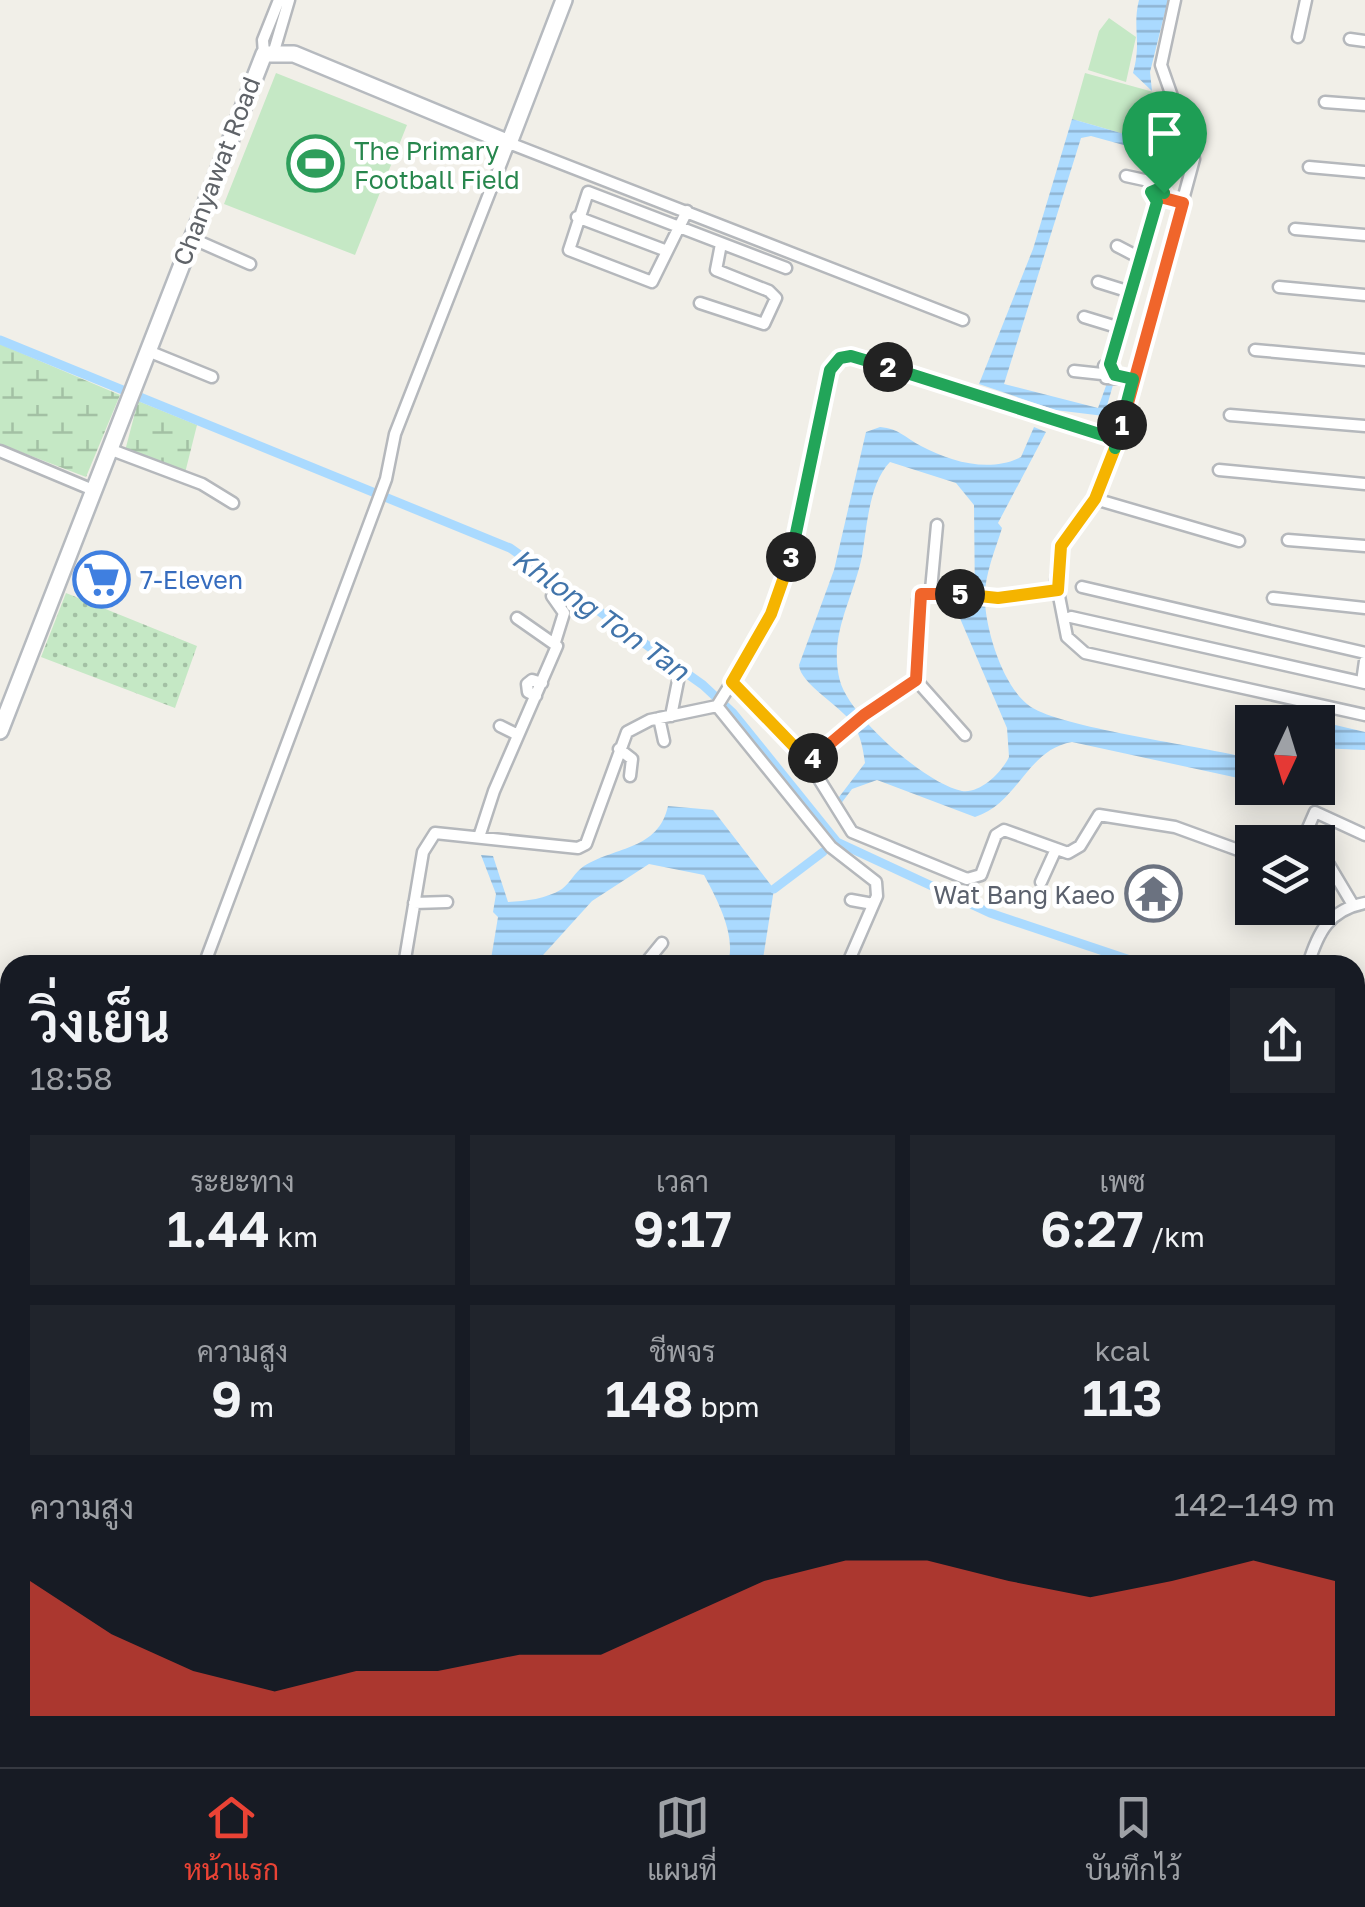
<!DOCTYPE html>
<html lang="th">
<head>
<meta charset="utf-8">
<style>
  body { margin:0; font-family:"Golos Text",Sarabun,sans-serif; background:#20242c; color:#f1f3f6; height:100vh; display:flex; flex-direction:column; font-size:38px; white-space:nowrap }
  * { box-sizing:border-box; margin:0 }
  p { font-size:32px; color:#9ea1a6 }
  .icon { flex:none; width:55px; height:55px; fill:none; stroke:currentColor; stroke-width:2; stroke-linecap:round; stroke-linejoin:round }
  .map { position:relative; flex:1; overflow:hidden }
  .drawer { position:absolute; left:0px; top:955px; width:1365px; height:812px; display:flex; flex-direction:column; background:#171b24; border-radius:30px 30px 0 0; box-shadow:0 5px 25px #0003 }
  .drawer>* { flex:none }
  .needle { width:65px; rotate:184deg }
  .buttons { position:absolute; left:1235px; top:705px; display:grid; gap:20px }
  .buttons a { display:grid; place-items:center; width:100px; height:100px; border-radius:0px; background:#171b24; box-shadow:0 5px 25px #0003; font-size:50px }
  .pin { position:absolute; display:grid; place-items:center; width:85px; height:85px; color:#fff; margin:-102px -42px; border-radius:50% 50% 50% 0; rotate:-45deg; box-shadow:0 0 10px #0007 }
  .pin .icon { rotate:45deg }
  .km { position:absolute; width:50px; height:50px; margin:-25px; border-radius:50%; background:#222; color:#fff; font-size:28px; line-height:50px; text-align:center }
  .round { display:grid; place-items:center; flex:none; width:105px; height:105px; border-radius:0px; background:#20242c }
  .headline { display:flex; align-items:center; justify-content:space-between; height:170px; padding:0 30px }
  h1 { font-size:55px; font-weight:600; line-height:75px }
  .figures { display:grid; grid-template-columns:repeat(3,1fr); gap:15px; height:170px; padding:10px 30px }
  .figures div { display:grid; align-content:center; border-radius:0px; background:#20242c; text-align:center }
  .figures b { font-size:50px; font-weight:600 }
  .figures small { font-size:28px; font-weight:400 }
  .figures p { font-size:28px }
  .chart { height:280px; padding:20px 30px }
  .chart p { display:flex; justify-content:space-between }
  .chart svg { width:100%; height:180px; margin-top:10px; fill:#ea4335; opacity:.7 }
  .menu { display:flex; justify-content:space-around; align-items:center; height:140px; border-top:2px solid #363941; background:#171b24; font-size:28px; color:#9ea1a6 }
  .menu a { display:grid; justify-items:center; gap:5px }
  .menu .selected { color:#ea4335 }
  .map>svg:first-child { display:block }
  .grass { fill:url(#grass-dots) }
  .wetland { fill:url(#wetland-marsh) }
  .garden { fill:#c5e8c5 }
  .water { fill:url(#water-rules); fill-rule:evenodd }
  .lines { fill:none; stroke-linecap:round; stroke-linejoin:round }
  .canal { stroke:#aadaff; stroke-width:9 }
  .street-casing { stroke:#b5b8bc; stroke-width:15 }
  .secondary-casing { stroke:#b6babf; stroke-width:20 }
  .street { stroke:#fff; stroke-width:10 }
  .secondary { stroke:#fff; stroke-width:15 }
  .split-1-casing { stroke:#fff; stroke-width:20 }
  .split-2-casing { stroke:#fff; stroke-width:20 }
  .split-3-casing { stroke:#fff; stroke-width:20 }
  .split-4-casing { stroke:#fff; stroke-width:20 }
  .split-5-casing { stroke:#fff; stroke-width:20 }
  .split-6-casing { stroke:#fff; stroke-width:20 }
  .split-7-casing { stroke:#fff; stroke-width:20 }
  .split-1 { stroke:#f0652b; stroke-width:12 }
  .split-2 { stroke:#22a559; stroke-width:12 }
  .split-3 { stroke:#22a559; stroke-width:12 }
  .split-4 { stroke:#f5b400; stroke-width:12 }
  .split-5 { stroke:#f0652b; stroke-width:12 }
  .split-6 { stroke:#f5b400; stroke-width:12 }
  .split-7 { stroke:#22a559; stroke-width:12 }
  .labels { text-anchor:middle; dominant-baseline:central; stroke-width:9; stroke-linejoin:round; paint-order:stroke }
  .leisure-label { font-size:25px; fill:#27864d; stroke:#fff; text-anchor:start }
  .street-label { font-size:25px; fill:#5f6368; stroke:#fff }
  .shop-label { font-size:25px; fill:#366cbe; stroke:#fff; text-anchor:start }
  .worship-label { font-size:25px; fill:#5b616d; stroke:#fff; text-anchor:end }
  .water-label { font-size:28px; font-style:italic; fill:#4174aa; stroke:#fff }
</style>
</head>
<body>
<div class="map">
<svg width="1365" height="1767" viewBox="0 0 1365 1767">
  <defs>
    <pattern id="grass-dots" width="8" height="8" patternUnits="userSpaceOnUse" patternTransform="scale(2.5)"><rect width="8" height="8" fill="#c5e8c5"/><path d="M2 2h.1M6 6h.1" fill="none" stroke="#a3c0a4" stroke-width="1.8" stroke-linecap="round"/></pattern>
    <pattern id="wetland-marsh" width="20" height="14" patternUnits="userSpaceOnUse" patternTransform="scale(2.5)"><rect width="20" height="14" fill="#c5e8c5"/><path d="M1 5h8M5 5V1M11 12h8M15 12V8" fill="none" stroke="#a3c0a4"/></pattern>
    <pattern id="water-rules" width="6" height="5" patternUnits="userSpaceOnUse" patternTransform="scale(2.5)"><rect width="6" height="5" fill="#aadaff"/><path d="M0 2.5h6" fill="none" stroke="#8eb4d2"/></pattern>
  </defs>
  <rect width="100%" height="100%" fill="#f1efe8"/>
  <path class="grass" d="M66,593L197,646L175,708L41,657Z"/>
  <path class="wetland" d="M0,344L120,395L86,477L0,444Z
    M138,401L197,425L185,473L125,451Z"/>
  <path class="garden" d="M1109,18L1136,37L1126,82L1088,70L1099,31Z
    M276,73L407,125L355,255L224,204Z
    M1085,73L1157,93L1162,103L1155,121L1160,139L1152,142L1072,119Z"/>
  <path class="water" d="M1139,0H1168L1150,72L1152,91L1133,73C1142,41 1132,28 1139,0Z
    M1162,103C1188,129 1178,162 1167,192L1162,184L1167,157L1091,136L1081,138L1004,384L1098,408L1107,383L1113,385L1104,416L1055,410L979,384L1033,249L1072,119L1152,142L1160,138L1155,121Z
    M1159,204L1166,205L1117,368L1114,366Z
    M880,427C900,429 904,437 921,446C951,462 990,473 1021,457L1034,427L1046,432L998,523L1002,528C995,551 983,578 985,603C987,634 1004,689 1031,707C1062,727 1191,745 1235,755L1252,754V781L1072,742C1026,750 1019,803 975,817L877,780L852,789L840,805L836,801L865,763C863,749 861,736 853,724C840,705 800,684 799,665L834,570L866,432ZM890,462L956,483L974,505L975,603L953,602L1007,728L1009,757C1002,772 980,794 962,791C926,784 850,717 840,681C828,635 853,600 862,556C867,527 869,483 890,462Z
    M1301,717L1365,732V750L1318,748V722H1295Z
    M668,806L713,810L774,889L762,965H727C738,938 717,899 704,875L649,864L592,901L534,965H490L498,917L493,912L496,894L481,855L493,856L508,902C526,901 546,899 562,889C570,883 575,872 584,866C617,846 658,850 668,806Z"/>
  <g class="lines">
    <path class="canal" d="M0,340L510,548L703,685L733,713L837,842L990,913L1145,965
      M774,889L823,852
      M1355,1123L1365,1128
      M0,1233L10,1237"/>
    <defs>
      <path id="street" d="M1175,0L1161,65L1194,159L1118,440L1095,499L1061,546L1056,581L1067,637L1085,653L1365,715
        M1298,37L1306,0
        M1350,39L1365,41
        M274,51L289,0
        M264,54L263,40L279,0
        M1325,102L1365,105
        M1309,167L1365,172
        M1126,176L1149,181L1155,189
        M687,211L652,282L569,250L588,192L786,268
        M577,217L667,251
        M1295,229L1365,235
        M191,238L250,264
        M1117,246L1140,258
        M1098,282L1130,292
        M1279,287L1365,295
        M700,303L764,324L776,298L769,291L716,270L721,244
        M1084,317L1120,328
        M1255,350L1365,360
        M148,351L212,377
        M1110,364L1157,202L1164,196L1158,189L1151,195L1157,202
        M1074,371L1102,374
        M1115,375L1113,366H1104L1106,378L1133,379
        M1230,415L1365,426
        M109,449L202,484L233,503
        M0,451L93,490
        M1219,470L1365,484
        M1095,499L1239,541
        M937,525L931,590L921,594L918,600L916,680L965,735
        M1288,540L1365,546
        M1082,587L1365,653
        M931,590L998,598L1058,590
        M552,596L564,613L555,642
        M1273,598L1365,608
        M1071,617L1365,683
        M732,682L809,763L852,832L967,879L981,875L996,835L1004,830L1068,853L1080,846L1099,815L1175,827L1252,855
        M1362,682L1365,661
        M536,696L528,692L527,684L532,680L542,683
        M717,706L831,847L876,882L877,896L847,965
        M671,716L678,681
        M659,718L664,741
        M500,726L518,735
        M619,749L632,759L630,776
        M809,763L863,715L916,680
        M479,837L494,791L557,646L517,618
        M1302,842L1315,812L1365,835
        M1322,853L1353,905
        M1041,882L1056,849
        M851,900L873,904
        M414,903L447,902
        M204,965L386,479L395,434L509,143L963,320
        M404,965L423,852L435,833L578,848L586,844L627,732L650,720L717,706L757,642L784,578L830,370L840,358L866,359L1118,440
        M644,965L662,943
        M1308,965C1318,932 1329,910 1365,903
        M1364,1074L1365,1075
        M1360,1288L1365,1277
        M0,1400L10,1405
        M0,1500L10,1504
        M0,1596L10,1601
        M1355,1620L1365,1625
        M1355,1675L1365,1680
        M0,1714L10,1719
        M1355,1730L1365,1735
        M236,1758L258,1767
        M837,1758L863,1767
        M1026,1758L1046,1767
        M1128,1758L1147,1767
        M1163,1758L1181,1767
        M1294,1758L1313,1767
        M0,1759L10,1734
        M1222,1762L1233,1767
        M55,1767L59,1758
        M105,1767L109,1758
        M144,1767L148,1758
        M202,1767L206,1758
        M312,1767L316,1758
        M420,1767L424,1758
        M612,1767L616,1758
        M717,1767L721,1758
        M1068,1767L1073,1758"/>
      <path id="secondary" d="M0,731L264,54H294L509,143L564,0
        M900,1767L903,1758"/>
    </defs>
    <use href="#street" class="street-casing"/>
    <use href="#secondary" class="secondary-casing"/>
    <use href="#street" class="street"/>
    <use href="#secondary" class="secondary"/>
  </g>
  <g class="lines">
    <defs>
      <path id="split-1" d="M1122,425L1183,203L1164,198V193"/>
      <path id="split-2" d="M888,367L1118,440L1122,425"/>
      <path id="split-3" d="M791,557L830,370L840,358L851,356L888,367"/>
      <path id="split-4" d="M791,557L771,614L732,682L809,762L813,758"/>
      <path id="split-5" d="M813,758L864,715L916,680L921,594H960"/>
      <path id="split-6" d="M960,594L998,598L1058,590L1061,546L1095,499L1115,448"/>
      <path id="split-7" d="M1115,448L1133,379L1115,375L1110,364L1157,202L1151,192L1158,189L1164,193"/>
    </defs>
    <use href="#split-1" class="split-1-casing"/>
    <use href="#split-2" class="split-2-casing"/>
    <use href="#split-3" class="split-3-casing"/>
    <use href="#split-4" class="split-4-casing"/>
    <use href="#split-5" class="split-5-casing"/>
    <use href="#split-6" class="split-6-casing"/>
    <use href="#split-7" class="split-7-casing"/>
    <use href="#split-1" class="split-1"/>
    <use href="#split-2" class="split-2"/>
    <use href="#split-3" class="split-3"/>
    <use href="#split-4" class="split-4"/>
    <use href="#split-5" class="split-5"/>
    <use href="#split-6" class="split-6"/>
    <use href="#split-7" class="split-7"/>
  </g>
  <defs>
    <symbol id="stadium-ring" viewBox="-11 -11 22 22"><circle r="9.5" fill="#fff" stroke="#2e9e5b" stroke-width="1.5"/><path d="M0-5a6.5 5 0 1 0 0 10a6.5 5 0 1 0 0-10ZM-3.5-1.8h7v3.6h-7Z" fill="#2e9e5b"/></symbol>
    <symbol id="supermarket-ring" viewBox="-11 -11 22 22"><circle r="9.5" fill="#fff" stroke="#3f7fe0" stroke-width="1.5"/><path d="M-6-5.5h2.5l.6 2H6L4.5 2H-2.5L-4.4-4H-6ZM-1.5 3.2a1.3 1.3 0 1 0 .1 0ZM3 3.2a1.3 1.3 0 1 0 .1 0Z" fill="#3f7fe0"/></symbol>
    <symbol id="temple-ring" viewBox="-11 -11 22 22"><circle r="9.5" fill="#fff" stroke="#6b7280" stroke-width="1.5"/><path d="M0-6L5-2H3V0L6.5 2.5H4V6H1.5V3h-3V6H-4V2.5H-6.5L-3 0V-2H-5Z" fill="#6b7280"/></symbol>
  </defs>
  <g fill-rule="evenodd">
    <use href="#stadium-ring" x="284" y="132" width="63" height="63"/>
    <use href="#supermarket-ring" x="70" y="548" width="63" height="63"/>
    <use href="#temple-ring" x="1122" y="862" width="63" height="63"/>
  </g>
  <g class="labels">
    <g class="leisure-label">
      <text x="354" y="150">The Primary<tspan x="354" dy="29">Football Field</tspan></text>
    </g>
    <g class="street-label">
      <text transform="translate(216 171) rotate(-69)">Chanyawat Road</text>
    </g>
    <g class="shop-label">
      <text x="140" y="579">7-Eleven</text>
    </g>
    <g class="worship-label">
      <text x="1115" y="894">Wat Bang Kaeo</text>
    </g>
    <g class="water-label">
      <text transform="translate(601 614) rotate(35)">Khlong Ton Tan</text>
    </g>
  </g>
</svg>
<div class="buttons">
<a><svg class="needle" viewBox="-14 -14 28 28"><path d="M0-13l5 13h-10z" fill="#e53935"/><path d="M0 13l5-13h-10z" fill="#9ea1a6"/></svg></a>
<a><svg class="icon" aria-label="layers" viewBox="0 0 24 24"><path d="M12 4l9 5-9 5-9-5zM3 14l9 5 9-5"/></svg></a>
</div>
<div class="pin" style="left:1164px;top:193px;background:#1e9e55"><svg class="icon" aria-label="arrive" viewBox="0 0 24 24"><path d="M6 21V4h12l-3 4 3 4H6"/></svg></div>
<b class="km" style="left:1122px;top:425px">1</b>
<b class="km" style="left:888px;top:367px">2</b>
<b class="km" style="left:791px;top:557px">3</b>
<b class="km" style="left:813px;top:758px">4</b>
<b class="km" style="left:960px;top:594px">5</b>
<section class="drawer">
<div class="headline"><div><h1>วิ่งเย็น</h1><p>18:58</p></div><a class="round"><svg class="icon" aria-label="share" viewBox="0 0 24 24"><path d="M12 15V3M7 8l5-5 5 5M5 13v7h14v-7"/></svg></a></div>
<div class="figures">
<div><p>ระยะทาง</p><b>1.44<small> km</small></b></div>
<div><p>เวลา</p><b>9:17</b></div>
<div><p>เพซ</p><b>6:27<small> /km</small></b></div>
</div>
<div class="figures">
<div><p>ความสูง</p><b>9<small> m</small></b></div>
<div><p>ชีพจร</p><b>148<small> bpm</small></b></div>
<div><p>kcal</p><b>113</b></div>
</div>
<div class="chart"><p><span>ความสูง</span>142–149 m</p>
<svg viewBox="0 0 160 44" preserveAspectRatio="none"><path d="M0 44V11L10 24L20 33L30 38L40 33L50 33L60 29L70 29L80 20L90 11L100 6L110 6L120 11L130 15L140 11L150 6L160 11V44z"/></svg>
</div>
</section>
</div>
<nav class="menu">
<a class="selected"><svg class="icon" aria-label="home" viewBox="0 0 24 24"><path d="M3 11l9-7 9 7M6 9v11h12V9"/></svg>หน้าแรก</a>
<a><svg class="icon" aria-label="map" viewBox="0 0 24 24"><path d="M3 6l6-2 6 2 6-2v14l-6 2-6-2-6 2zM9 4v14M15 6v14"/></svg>แผนที่</a>
<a><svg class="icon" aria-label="saved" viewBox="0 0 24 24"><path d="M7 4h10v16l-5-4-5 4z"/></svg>บันทึกไว้</a>
</nav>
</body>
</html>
